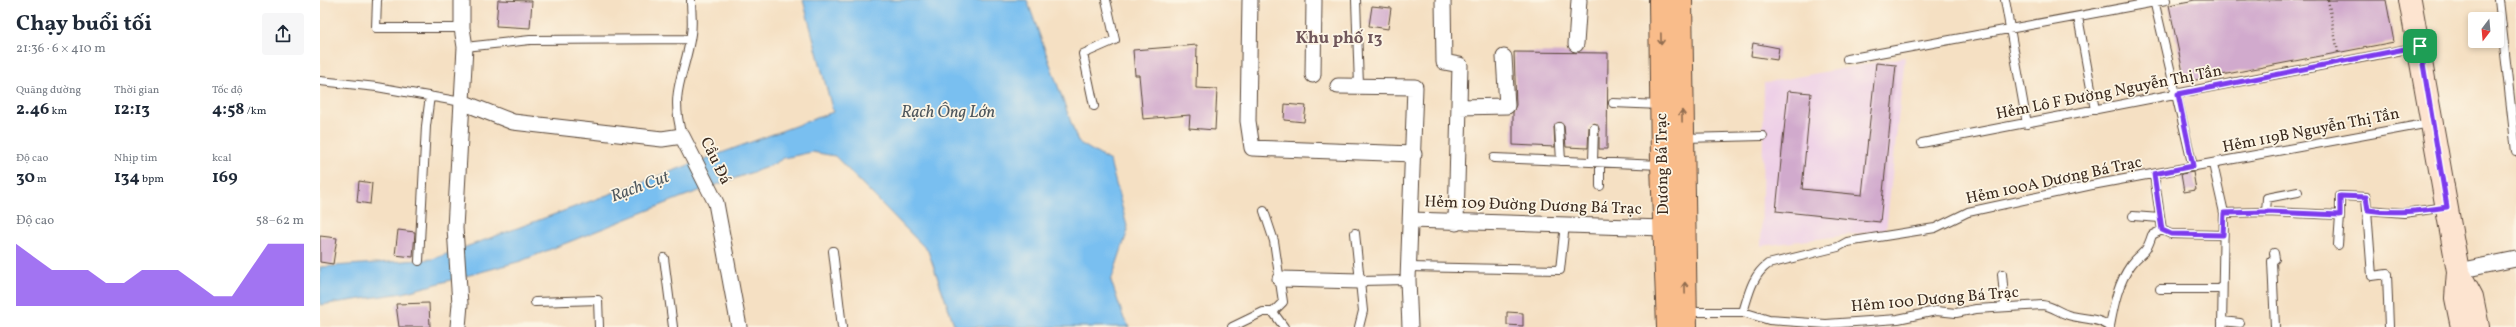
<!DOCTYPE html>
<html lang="vi">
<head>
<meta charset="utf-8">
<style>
  body { margin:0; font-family:Vollkorn,serif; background:#f6f6f7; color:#1f2937; height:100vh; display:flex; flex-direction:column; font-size:15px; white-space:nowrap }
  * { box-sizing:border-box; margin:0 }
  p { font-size:13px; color:#747a83 }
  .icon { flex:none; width:22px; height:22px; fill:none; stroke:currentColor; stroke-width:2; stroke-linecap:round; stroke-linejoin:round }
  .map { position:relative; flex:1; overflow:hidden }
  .panel { display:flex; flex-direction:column; background:#fff; width:320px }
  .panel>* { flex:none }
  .needle { width:26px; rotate:196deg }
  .fabs { position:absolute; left:2148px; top:12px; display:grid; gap:8px }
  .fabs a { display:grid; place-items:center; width:36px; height:36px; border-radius:4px; background:#fff; box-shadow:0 2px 6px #0003; font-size:20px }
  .pin { position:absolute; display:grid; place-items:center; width:34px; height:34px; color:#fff; margin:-17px; border-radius:8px; box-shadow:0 2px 6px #0006 }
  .round { display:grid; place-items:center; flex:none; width:42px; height:42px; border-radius:4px; background:#f6f6f7 }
  .summary { display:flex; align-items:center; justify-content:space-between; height:68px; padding:0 16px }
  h1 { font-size:22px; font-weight:700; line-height:30px }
  .metrics { display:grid; grid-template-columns:repeat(3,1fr); gap:6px; height:68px; padding:4px 16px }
  .metrics div { display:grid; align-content:center }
  .metrics b { font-size:17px; font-weight:700 }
  .metrics small { font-size:11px; font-weight:400 }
  .metrics p { font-size:11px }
  .chart { height:112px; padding:8px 16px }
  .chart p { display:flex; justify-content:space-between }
  .chart svg { width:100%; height:72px; margin-top:4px; fill:#7c3aed; opacity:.7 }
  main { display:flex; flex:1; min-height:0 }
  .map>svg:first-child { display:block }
  .built { fill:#eed0e7 }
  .water { fill:#79bff0; stroke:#5a7487 }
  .building { fill:#d1aacd }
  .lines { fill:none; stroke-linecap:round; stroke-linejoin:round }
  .service-casing { stroke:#574537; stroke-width:10 }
  .minor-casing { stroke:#574537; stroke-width:17 }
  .secondary-casing { stroke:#574537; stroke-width:24 }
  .primary-casing { stroke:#574537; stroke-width:24 }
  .path { stroke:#574537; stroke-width:2.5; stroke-dasharray:1 3; stroke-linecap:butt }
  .service { stroke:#fff; stroke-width:8 }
  .minor { stroke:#fff; stroke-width:15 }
  .secondary { stroke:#fde4d0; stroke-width:22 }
  .primary { stroke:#f9bc8a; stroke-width:22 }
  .oneway { stroke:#906c4f }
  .route-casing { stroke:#fff; stroke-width:8 }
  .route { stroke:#7c3aed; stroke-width:5 }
  .labels { text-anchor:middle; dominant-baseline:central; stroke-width:3.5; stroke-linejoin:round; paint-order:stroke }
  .street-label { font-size:16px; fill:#3b2a1e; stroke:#fcf5e5 }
  .neighbourhood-label { font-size:17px; font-weight:bold; fill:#70575b; stroke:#fcf5e5 }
  .water-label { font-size:17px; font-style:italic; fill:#4e575d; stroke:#fcf5e5 }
</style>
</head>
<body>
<main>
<section class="panel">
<div class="summary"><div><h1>Chạy buổi tối</h1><p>21:36 · 6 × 410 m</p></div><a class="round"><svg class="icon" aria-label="share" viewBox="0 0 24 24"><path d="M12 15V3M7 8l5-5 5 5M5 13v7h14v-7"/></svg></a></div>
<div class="metrics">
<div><p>Quãng đường</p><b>2.46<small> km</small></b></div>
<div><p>Thời gian</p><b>12:13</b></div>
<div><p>Tốc độ</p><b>4:58<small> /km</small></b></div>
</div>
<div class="metrics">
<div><p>Độ cao</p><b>30<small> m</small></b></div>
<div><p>Nhịp tim</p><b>134<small> bpm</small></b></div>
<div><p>kcal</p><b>169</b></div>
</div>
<div class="chart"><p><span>Độ cao</span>58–62 m</p>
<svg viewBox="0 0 160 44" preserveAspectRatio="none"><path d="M0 44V6L10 14L20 22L30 22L40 22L50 30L60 30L70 22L80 22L90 22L100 30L110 38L120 38L130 22L140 6L150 6L160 6V44z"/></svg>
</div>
</section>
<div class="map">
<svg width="2196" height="327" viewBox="0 0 2196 327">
  <rect width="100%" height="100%" fill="#fcf5e5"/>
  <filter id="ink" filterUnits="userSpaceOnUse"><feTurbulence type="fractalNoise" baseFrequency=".025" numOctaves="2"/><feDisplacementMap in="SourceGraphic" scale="8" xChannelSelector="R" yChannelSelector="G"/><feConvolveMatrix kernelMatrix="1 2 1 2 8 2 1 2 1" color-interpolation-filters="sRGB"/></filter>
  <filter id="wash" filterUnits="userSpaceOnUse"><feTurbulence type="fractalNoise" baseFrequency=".012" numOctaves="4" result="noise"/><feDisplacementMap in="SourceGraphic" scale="16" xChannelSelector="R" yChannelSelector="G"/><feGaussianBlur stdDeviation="0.9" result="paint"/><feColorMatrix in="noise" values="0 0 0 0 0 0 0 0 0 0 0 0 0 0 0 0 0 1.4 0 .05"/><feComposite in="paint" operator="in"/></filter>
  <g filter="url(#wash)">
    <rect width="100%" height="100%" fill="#f5e0c3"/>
    <path class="built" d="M1585,57L1566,230L1441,246L1444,83Z"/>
    <path class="water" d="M483,0H707L758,142L790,161L808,230L791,281L804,319L810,327H635L608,251L515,156L492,152L464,158L450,166L362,197L201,261L83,293L0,305V267L113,259L513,112Z"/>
    <g id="blocks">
      <path class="building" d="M178,0L212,1L210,28L176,26Z
        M1875,0H2066L2074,42L1865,82L1849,5Z
        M1052,6L1071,8L1068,29L1049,26Z
        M1433,43L1459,48L1457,60L1431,56Z
        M877,45L876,88L897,89L895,130L869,128L870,115L823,119L819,75H815L813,50Z
        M1194,52L1288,53L1287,149H1279V128L1275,123L1269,127L1268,148L1246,147L1244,126L1239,122L1234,127L1235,147L1193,145V112L1196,105Z
        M1556,63L1576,65L1560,222L1456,211L1468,91L1491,93L1482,189L1542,195Z
        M965,104L986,106L984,122L964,120Z
        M1873,172L1876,190L1864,192L1861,174Z
        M39,181L52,183L50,204L37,202Z
        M78,230L95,232L93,257L75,255Z
        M0,236L17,238L13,264L0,262Z
        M109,303L110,327H79L76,304Z
        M1187,312L1203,313V326L1187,325Z"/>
    </g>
  </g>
  <g filter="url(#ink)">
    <use href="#blocks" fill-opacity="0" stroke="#574537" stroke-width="1"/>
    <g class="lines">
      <defs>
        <path id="service" d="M57,0L56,28H142
          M1036,0L1039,86
          M1685,0L1707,124
          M1834,0L1873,167
          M2179,0L2196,152
          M1758,17L1775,110
          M145,47L210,40L370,39
          M1527,59L1846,0
          M0,81L57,87L142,102
          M1293,103L1341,105
          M774,106L763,54L795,40L786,0
          M1239,127L1241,161
          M362,136C349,89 365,77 371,34C373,23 371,11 371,0
          M1364,138L1443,136
          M1602,143L2098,47
          M1174,158L1341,165
          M1273,162L1274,128
          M1280,162V186
          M1893,164L1904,213L1902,327
          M2048,210L2084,213L2126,207
          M944,211L954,241L963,302L953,312
          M1946,212L1947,198L1978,192
          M1904,213L1946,212L2020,215V196L2046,197L2052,276L2067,274L2069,327
          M1813,216L1840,218
          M1842,230L1851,234L1903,235
          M1035,233L1043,311L1039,327
          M2018,245L2020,215
          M513,251L522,327
          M1954,253L1955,259L1952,261L1955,327
          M344,258L353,327
          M99,261L106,126L110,96
          M1089,267L1240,270L1245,224
          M1682,274L1685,307
          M1040,281L1088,280
          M1840,289H1902
          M215,302L278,300L279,327
          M1367,312H1423L1449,320L1506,324L1578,319L1616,311L1636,313L1656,309L1722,305C1733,306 1738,312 1748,315C1760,319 1781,318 1790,327
          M1423,312C1429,293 1432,276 1448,264L1518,247L1527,242L1615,228L1648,212L1772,185L2110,123
          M1902,321L1920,323
          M1790,326C1794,304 1798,283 1811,265C1822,250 1825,257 1832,235L1842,230L1834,174
          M912,327L943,312H953L964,327"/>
        <path id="minor" d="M930,0L928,121L932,148L1094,154
          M1123,0L1124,62L1140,65L1136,223
          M1256,44L1259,0
          M993,75L994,0
          M1018,86L1095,87L1088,280L1090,327
          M142,102L193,122L342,139L362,136L396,203L419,327
          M1139,107L1187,106L1184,57
          M1091,220L1344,228
          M2138,271L2196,259
          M960,279L1040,281
          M138,327L140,304L135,228L145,47L142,28V0"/>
        <path id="secondary" d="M2090,0L2138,271L2136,298L2142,327
          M2138,271L2152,297L2158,327"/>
        <path id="primary" d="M1340,0L1342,165L1348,327
          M1361,0L1366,327"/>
      </defs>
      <use href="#service" class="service-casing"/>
      <use href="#minor" class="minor-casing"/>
      <use href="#secondary" class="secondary-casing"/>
      <use href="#primary" class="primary-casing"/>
      <path class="path" d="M2008,0L2018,52"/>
      <use href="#service" class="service"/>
      <use href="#minor" class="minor"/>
      <use href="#secondary" class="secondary"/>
      <use href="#primary" class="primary"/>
    </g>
    <defs><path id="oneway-shaft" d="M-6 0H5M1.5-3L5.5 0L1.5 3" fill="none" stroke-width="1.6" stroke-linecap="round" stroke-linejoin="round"/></defs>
    <g class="oneway">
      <use href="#oneway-shaft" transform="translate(1341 39) rotate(89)"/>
      <use href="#oneway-shaft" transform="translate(1362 116) rotate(-91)"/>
      <use href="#oneway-shaft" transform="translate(1365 288) rotate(-91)"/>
    </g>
  </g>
  <g class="lines" filter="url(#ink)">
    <defs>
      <path id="route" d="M2100,46L2127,207C2099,211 2075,214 2048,210L2046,197L2020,196V215L1946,212L1904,213L1903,235L1851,234L1842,230L1834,174L1873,166L1858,94Z"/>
    </defs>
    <use href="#route" class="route-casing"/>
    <use href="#route" class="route"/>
  </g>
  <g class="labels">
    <g class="street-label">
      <text transform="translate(1789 93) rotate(-11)">Hẻm Lô F Đường Nguyễn Thị Tần</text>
      <text transform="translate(1991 131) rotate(-11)">Hẻm 119B Nguyễn Thị Tần</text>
      <text transform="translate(395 161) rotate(64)">Cầu Đá</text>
      <text transform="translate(1343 164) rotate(-91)">Dương Bá Trạc</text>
      <text transform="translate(1734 181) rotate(-12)">Hẻm 100A Dương Bá Trạc</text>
      <text transform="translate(1213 206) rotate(2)">Hẻm 109 Đường Dương Bá Trạc</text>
      <text transform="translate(1615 300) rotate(-5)">Hẻm 100 Dương Bá Trạc</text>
    </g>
    <g class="neighbourhood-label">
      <text x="1019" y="38">Khu phố 13</text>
    </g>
    <g class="water-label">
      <text x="628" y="112">Rạch Ông Lớn</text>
      <text transform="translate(320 187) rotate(-20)">Rạch Cụt</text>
    </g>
  </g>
</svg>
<div class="fabs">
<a><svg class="needle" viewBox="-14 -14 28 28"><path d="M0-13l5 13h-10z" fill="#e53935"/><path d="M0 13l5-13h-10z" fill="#747a83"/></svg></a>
</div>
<div class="pin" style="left:2100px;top:46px;background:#1e9e55"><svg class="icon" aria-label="arrive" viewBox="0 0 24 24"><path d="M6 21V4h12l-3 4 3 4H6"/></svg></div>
</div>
</main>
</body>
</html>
